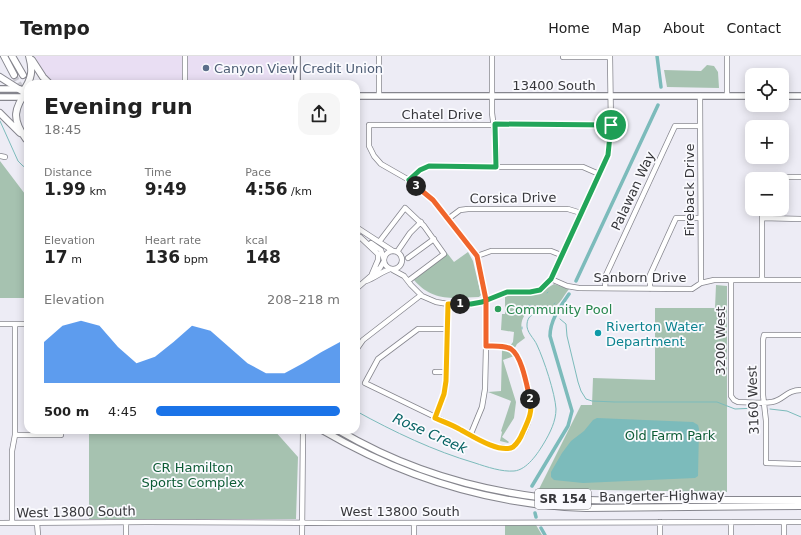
<!DOCTYPE html>
<html lang="en">
<head>
<meta charset="utf-8">
<style>
  body { margin:0; font-family:"DejaVu Sans",sans-serif; background:#f6f6f6; color:#222; height:100vh; display:flex; flex-direction:column; font-size:15px; white-space:nowrap }
  * { box-sizing:border-box; margin:0 }
  p { font-size:13px; color:#767676 }
  .icon { flex:none; width:22px; height:22px; fill:none; stroke:currentColor; stroke-width:2; stroke-linecap:round; stroke-linejoin:round }
  .map { position:relative; flex:1; overflow:hidden }
  .drawer { position:absolute; left:24px; top:24px; width:336px; height:354px; display:flex; flex-direction:column; background:#fff; border-radius:12px; box-shadow:0 2px 10px #0003 }
  .drawer>* { flex:none }
  .buttons { position:absolute; left:745px; top:12px; display:grid; gap:8px }
  .buttons a { display:grid; place-items:center; width:44px; height:44px; border-radius:8px; background:#fff; box-shadow:0 2px 10px #0003; font-size:20px }
  .pin { position:absolute; display:grid; place-items:center; width:34px; height:34px; color:#fff; margin:-17px; border:2px solid #fff; border-radius:50%; box-shadow:0 1px 4px #0007 }
  .km { position:absolute; width:20px; height:20px; margin:-10px; border-radius:50%; background:#222; color:#fff; font-size:11px; line-height:20px; text-align:center }
  .round { display:grid; place-items:center; flex:none; width:42px; height:42px; border-radius:12px; background:#f6f6f6 }
  .overview { display:flex; align-items:center; justify-content:space-between; height:68px; padding:0 20px }
  h1 { font-size:22px; font-weight:600; line-height:30px }
  .stats { display:grid; grid-template-columns:repeat(3,1fr); gap:6px; height:68px; padding:4px 20px }
  .stats div { display:grid; align-content:center }
  .stats b { font-size:17px; font-weight:600 }
  .stats small { font-size:11px; font-weight:400 }
  .stats p { font-size:11px }
  .chart { height:112px; padding:8px 20px }
  .chart p { display:flex; justify-content:space-between }
  .chart svg { width:100%; height:72px; margin-top:4px; fill:#1a73e8; opacity:.7 }
  ul { padding:0 20px; list-style:none; font-size:13px }
  li { display:grid; grid-template-columns:64px 48px 1fr; align-items:center; height:30px }
  li i { height:10px; border-radius:5px; background:#1a73e8 }
  header { display:flex; align-items:center; gap:24px; box-sizing:border-box; height:56px; padding:0 20px; background:#fff; border-bottom:1px solid #e0e0e0 }
  header strong { font-size:19px }
  nav { display:flex; gap:22px; margin-inline-start:auto; font-size:14px }
  .map>svg:first-child { display:block }
  .commercial { fill:#e9def3 }
  .green { fill:#a6c2b0 }
  .water { fill:#7cbbbb }
  .lines { fill:none; stroke-linecap:round; stroke-linejoin:round }
  .stream { stroke:#7cbbbb; stroke-width:1 }
  .canal { stroke:#7cbbbb; stroke-width:3.5 }
  .highway-tunnel { stroke:#c9c8d0; stroke-width:6; stroke-dasharray:6 3; stroke-linecap:butt }
  .minor-casing { stroke:#86868e; stroke-width:6 }
  .major-casing { stroke:#86868e; stroke-width:8 }
  .highway-casing { stroke:#86868e; stroke-width:8 }
  .minor { stroke:#fff; stroke-width:4.5 }
  .major { stroke:#fff; stroke-width:5.5 }
  .highway { stroke:#fff; stroke-width:6 }
  .split-1-casing { stroke:#fff; stroke-width:8 }
  .split-2-casing { stroke:#fff; stroke-width:8 }
  .split-3-casing { stroke:#fff; stroke-width:8 }
  .split-4-casing { stroke:#fff; stroke-width:8 }
  .split-1 { stroke:#22a559; stroke-width:5 }
  .split-2 { stroke:#f5b400; stroke-width:5 }
  .split-3 { stroke:#f0652b; stroke-width:5 }
  .split-4 { stroke:#22a559; stroke-width:5 }
  .service-dot { fill:#5c6f8a; stroke:#fafafe; stroke-width:1.5 }
  .leisure-dot { fill:#2e9e5b; stroke:#fafafe; stroke-width:1.5 }
  .culture-dot { fill:#0f9aa8; stroke:#fafafe; stroke-width:1.5 }
  .labels { text-anchor:middle; dominant-baseline:central; stroke-width:3.5; stroke-linejoin:round; paint-order:stroke }
  .shield { fill:#fafafe; stroke:#727276; stroke-width:1 }
  .shield-label { font-size:12px; font-weight:bold; fill:#37373b }
  .service-label { font-size:13px; fill:#4e5e75; stroke:#fafafe; text-anchor:start }
  .street-label { font-size:13px; fill:#37373b; stroke:#fafafe }
  .leisure-label { font-size:13px; fill:#27864d; stroke:#fafafe; text-anchor:start }
  .culture-label { font-size:13px; fill:#0d838f; stroke:#fafafe; text-anchor:start }
  .park-label { font-size:13px; fill:#0e5c36; stroke:#fafafe }
  .water-label { font-size:14px; font-style:italic; fill:#056263; stroke:#fafafe }
</style>
</head>
<body>
<header>
<strong>Tempo</strong>
<nav><a>Home</a><a>Map</a><a>About</a><a>Contact</a></nav>
</header>
<div class="map">
<svg width="801" height="479" viewBox="0 0 801 479">
  <rect width="100%" height="100%" fill="#edecf5"/>
  <path class="commercial" d="M35,0H291L290,28L55,27L47,23Z"/>
  <path class="green" d="M707,9L714,10L718,16L719,32L667,31L664,14L701,15Z
    M0,105L28,142V242H0Z
    M468,196L473,205L481,239L479,241C452,242 433,246 414,224L447,197L454,206Z
    M554,228L569,233C564,239 560,249 553,251V254C533,242 513,263 525,282L517,288L512,297L514,300L503,304L516,346L514,362L502,381L509,386L508,387L500,385L502,376L501,375L511,345L488,336L501,335L502,294H507L513,286L514,276L501,274L502,258H505V240L533,239L539,237Z
    M716,229L727,230V436L539,433L581,349H592L593,322L655,324V252H715Z
    M89,374H274L298,401L296,463H89Z
    M505,469H536L542,479H505Z"/>
  <path class="water" d="M597,362L693,366L698,369L699,373L698,420L695,422L583,427L554,424L551,421V416L562,397L571,385L584,375L593,364Z"/>
  <g class="lines">
    <path class="stream" d="M0,65L18,105L23,110L28,113
      M547,237L548,236
      M554,248L555,247
      M529,249L531,250
      M525,253L526,252
      M560,263L566,268L567,280L578,326L581,335L586,343L592,345L615,346H717L735,353L758,352
      M522,273V271
      M770,353L787,355L801,361
      M356,355C394,376 434,395 475,407C487,411 502,416 514,415C527,414 538,397 544,387C550,377 556,365 556,353C555,337 544,304 537,289C534,282 526,276 527,268C528,255 542,256 551,257"/>
    <path class="canal" d="M657,0L661,31
      M576,225L658,49
      M532,430L568,370L572,355L550,280C550,264 560,251 569,238
      M535,457L536,461
      M541,472L545,479"/>
    <path class="highway-tunnel" d="M14,19L28,46"/>
    <defs>
      <path id="minor" d="M379,0V40
        M492,0V57L496,88L497,111
        M563,1H610
        M185,28V0
        M700,40L701,227
        M727,40V0
        M0,100L5,101
        M762,123V121H801
        M409,124L420,114L429,111H583L599,118
        M762,162L801,163
        M448,163L460,154L468,153H568L581,157
        M356,171L393,195
        M360,181L378,198V204L372,218
        M379,186L405,152L424,170L444,198L408,225
        M371,187L381,194L384,204
        M384 204a9 9 0 1 1 18 0a9 9 0 1 1-18 0Z
        M397,196L410,177L421,166
        M477,200L491,195H551L561,199
        M408,202L434,183
        M393,214L404,220L411,229L422,240L436,246L448,248H471L482,246L507,237L530,236L540,234L551,223L608,99L611,72L610,0
        M551,223L567,230L579,232L692,233L701,227L714,224H801
        M731,224V340L734,344L738,346C749,346 761,348 772,346C784,344 786,334 801,334
        M762,224V153
        M366,225C375,222 381,216 390,213
        M605,232L606,219L675,70H700
        M356,233L380,212L384,205
        M650,233V219L676,162H700
        M0,268H28
        M446,273H418L378,303L365,327C396,342 427,357 458,372C473,380 488,392 506,392C521,393 532,361 531,348C530,338 521,301 513,294C506,289 494,290 486,290
        M801,279H764L763,284V339L766,365V407L801,408
        M356,294L363,284L421,239
        M435,316H446
        M435,362L444,338L446,325L448,248
        M15,379H61V374
        M470,380L482,351L485,333L487,250L477,200L433,144L409,124L381,108L374,100L369,90V69H611
        M126,466V479
        M660,466V479
        M784,466V479
        M0,467L148,466L345,467L801,466
        M12,467V395L15,379V268
        M37,467L38,479
        M302,479L303,374
        M414,479V467
        M731,479V466"/>
      <path id="major" d="M297,28V0
        M0,33H20
        M356,40H752
        M782,40H801
        M0,41H28"/>
      <path id="highway" d="M4,0L14,19
        M12,0L23,19
        M32,4L43,21L50,28
        M0,21L25,37
        M23,35C32,23 33,14 29,0
        M0,57L20,77
        M26,83C11,63 14,52 28,33
        M322,374C404,422 490,449 586,452L801,450
        M338,374C399,410 467,432 538,441C577,445 616,445 656,444C704,444 753,444 801,444"/>
    </defs>
    <use href="#minor" class="minor-casing"/>
    <use href="#major" class="major-casing"/>
    <use href="#highway" class="highway-casing"/>
    <use href="#minor" class="minor"/>
    <use href="#major" class="major"/>
    <use href="#highway" class="highway"/>
  </g>
  <g class="lines">
    <defs>
      <path id="split-1" d="M460,248H471L482,246L507,236H530L540,234L551,223L608,99L611,69"/>
      <path id="split-2" d="M460,248H448L446,325L444,338L435,362C444,366 453,369 461,374C472,380 500,398 513,391C518,387 521,381 523,376C528,365 533,356 530,343"/>
      <path id="split-3" d="M416,130L433,144L477,200L486,244V290C494,290 504,289 511,293C522,300 527,331 530,343"/>
      <path id="split-4" d="M416,130L409,124L420,114L429,110L496,111L495,68L611,69"/>
    </defs>
    <use href="#split-1" class="split-1-casing"/>
    <use href="#split-2" class="split-2-casing"/>
    <use href="#split-3" class="split-3-casing"/>
    <use href="#split-4" class="split-4-casing"/>
    <use href="#split-1" class="split-1"/>
    <use href="#split-2" class="split-2"/>
    <use href="#split-3" class="split-3"/>
    <use href="#split-4" class="split-4"/>
  </g>
  <circle class="service-dot" cx="206" cy="12" r="4"/>
  <circle class="leisure-dot" cx="498" cy="253" r="4"/>
  <circle class="culture-dot" cx="598" cy="277" r="4"/>
  <g class="labels">
    <rect class="shield" x="535" y="433" width="56" height="20" rx="3"/>
    <g class="shield-label">
      <text x="563" y="443">SR 154</text>
    </g>
    <g class="service-label">
      <text x="214" y="12">Canyon View Credit Union</text>
    </g>
    <g class="street-label">
      <text x="554" y="29">13400 South</text>
      <text x="442" y="58">Chatel Drive</text>
      <text transform="translate(689 134) rotate(-90)">Fireback Drive</text>
      <text transform="translate(633 135) rotate(-65)">Palawan Way</text>
      <text transform="translate(513 142) rotate(-1)">Corsica Drive</text>
      <text x="640" y="221">Sanborn Drive</text>
      <text transform="translate(720 285) rotate(-90)">3200 West</text>
      <text transform="translate(753 344) rotate(-92)">3160 West</text>
      <text transform="translate(662 440) rotate(-1)">Bangerter Highway</text>
      <text x="400" y="455">West 13800 South</text>
      <text transform="translate(76 456) rotate(-1)">West 13800 South</text>
    </g>
    <g class="leisure-label">
      <text x="506" y="253">Community Pool</text>
    </g>
    <g class="culture-label">
      <text x="606" y="270">Riverton Water<tspan x="606" dy="15">Department</tspan></text>
    </g>
    <g class="park-label">
      <text x="670" y="379">Old Farm Park</text>
      <text x="193" y="411">CR Hamilton<tspan x="193" dy="15">Sports Complex</tspan></text>
    </g>
    <g class="water-label">
      <text transform="translate(430 377) rotate(24)">Rose Creek</text>
    </g>
  </g>
</svg>
<div class="buttons">
<a><svg class="icon" aria-label="locate" viewBox="0 0 24 24"><circle cx="12" cy="12" r="6"/><path d="M12 2v4M12 18v4M2 12h4M18 12h4"/></svg></a>
<a>+</a>
<a>−</a>
</div>
<div class="pin" style="left:611px;top:69px;background:#1e9e55"><svg class="icon" aria-label="arrive" viewBox="0 0 24 24"><path d="M6 21V4h12l-3 4 3 4H6"/></svg></div>
<b class="km" style="left:460px;top:248px">1</b>
<b class="km" style="left:530px;top:343px">2</b>
<b class="km" style="left:416px;top:130px">3</b>
<section class="drawer">
<div class="overview"><div><h1>Evening run</h1><p>18:45</p></div><a class="round"><svg class="icon" aria-label="share" viewBox="0 0 24 24"><path d="M12 15V3M7 8l5-5 5 5M5 13v7h14v-7"/></svg></a></div>
<div class="stats">
<div><p>Distance</p><b>1.99<small> km</small></b></div>
<div><p>Time</p><b>9:49</b></div>
<div><p>Pace</p><b>4:56<small> /km</small></b></div>
</div>
<div class="stats">
<div><p>Elevation</p><b>17<small> m</small></b></div>
<div><p>Heart rate</p><b>136<small> bpm</small></b></div>
<div><p>kcal</p><b>148</b></div>
</div>
<div class="chart"><p><span>Elevation</span>208–218 m</p>
<svg viewBox="0 0 160 44" preserveAspectRatio="none"><path d="M0 44V19L10 9L20 6L30 9L40 22L50 32L60 28L70 19L80 9L90 12L100 22L110 32L120 38L130 38L140 32L150 25L160 19V44z"/></svg>
</div>
<ul>
<li><b>500 m</b>4:45<i style="width:100%"></i></li>
</ul>
</section>
</div>
</body>
</html>
